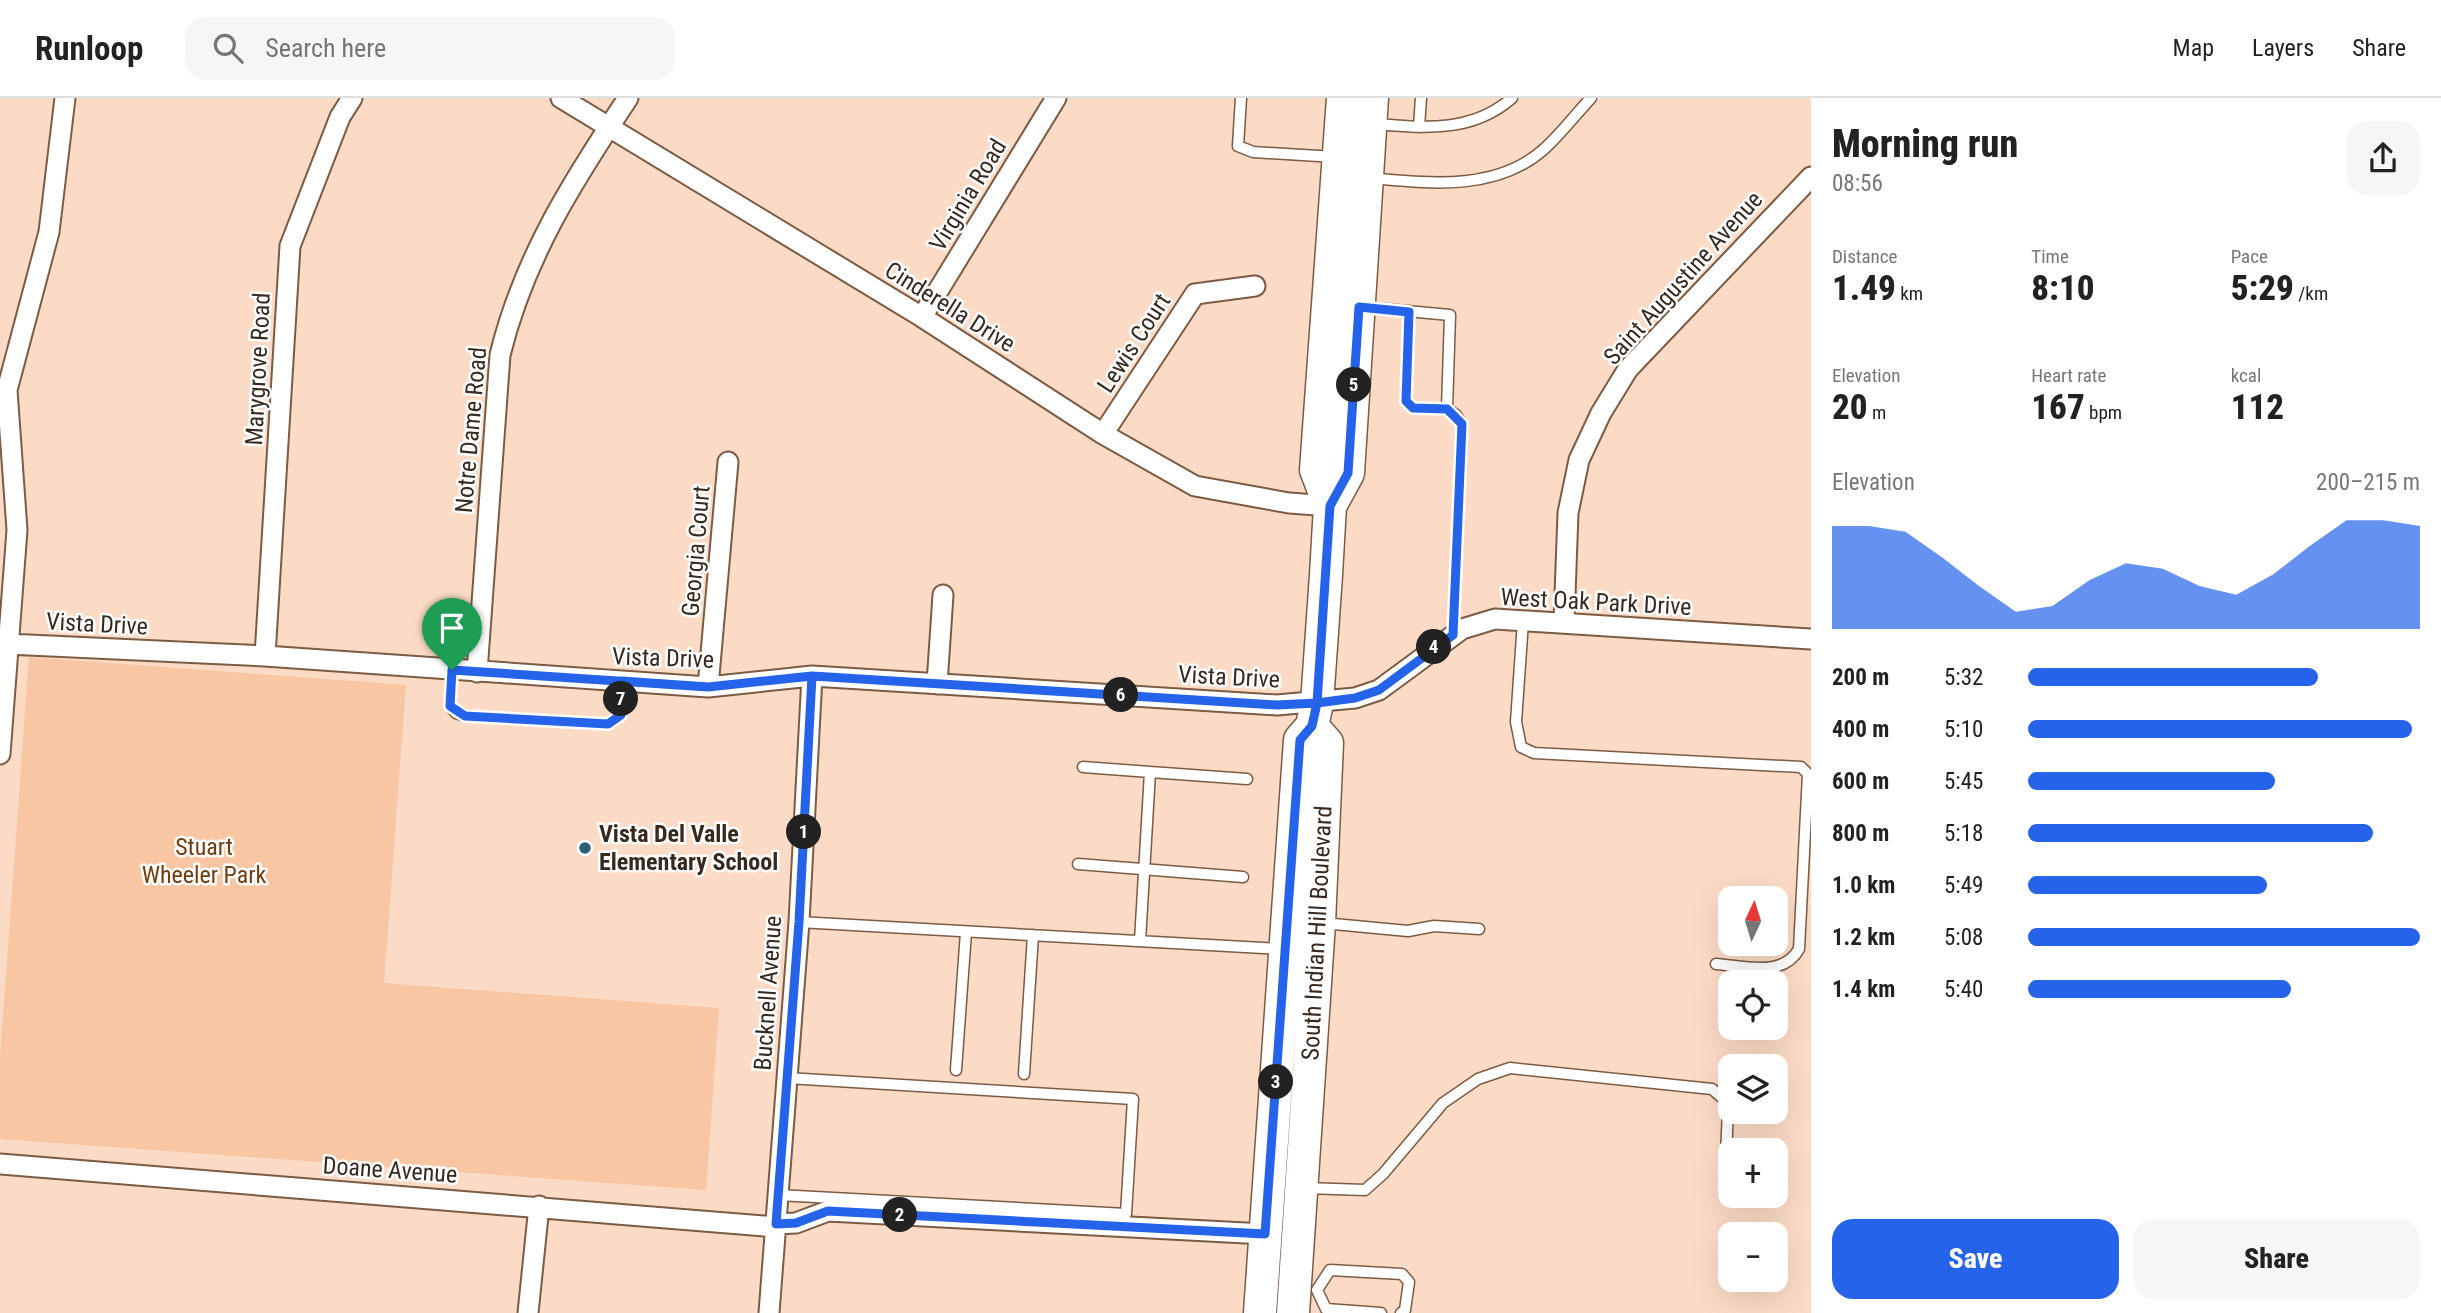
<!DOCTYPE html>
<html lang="en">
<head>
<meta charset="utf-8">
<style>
  body { margin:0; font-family:"Roboto Condensed",sans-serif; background:#f6f6f6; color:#222; height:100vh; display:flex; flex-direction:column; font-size:26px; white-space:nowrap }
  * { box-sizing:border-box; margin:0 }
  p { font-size:23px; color:#767676 }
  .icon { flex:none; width:38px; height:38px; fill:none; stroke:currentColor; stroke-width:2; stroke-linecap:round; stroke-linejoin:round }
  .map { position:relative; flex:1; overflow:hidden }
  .details { display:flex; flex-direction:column; background:#fff; width:630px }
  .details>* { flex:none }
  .needle { width:46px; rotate:4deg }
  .fabs { position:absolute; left:1718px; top:788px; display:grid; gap:14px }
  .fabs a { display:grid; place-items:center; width:70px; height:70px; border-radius:14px; background:#fff; box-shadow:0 7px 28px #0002; font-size:35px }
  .pin { position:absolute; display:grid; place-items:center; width:60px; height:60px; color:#fff; margin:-72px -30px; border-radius:50% 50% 50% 0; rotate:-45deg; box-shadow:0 0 7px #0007 }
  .pin .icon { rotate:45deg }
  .km { position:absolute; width:35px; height:35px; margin:-18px; border-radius:50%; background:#222; color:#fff; font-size:19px; line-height:35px; text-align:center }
  .round { display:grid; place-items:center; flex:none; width:74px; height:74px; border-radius:21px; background:#f6f6f6 }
  .head { display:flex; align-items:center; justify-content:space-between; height:119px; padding:0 21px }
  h1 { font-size:38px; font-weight:800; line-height:52px }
  .figures { display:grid; grid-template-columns:repeat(3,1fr); gap:10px; height:119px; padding:7px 21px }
  .figures div { display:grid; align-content:center }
  .figures b { font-size:35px; font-weight:800 }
  .figures small { font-size:19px; font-weight:400 }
  .figures p { font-size:19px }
  .chart { height:196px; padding:14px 21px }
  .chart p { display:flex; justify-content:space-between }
  .chart svg { width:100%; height:126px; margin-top:7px; fill:#2563eb; opacity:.7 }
  .primary-button { display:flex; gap:14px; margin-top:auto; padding:14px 21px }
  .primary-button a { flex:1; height:80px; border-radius:21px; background:#2563eb; color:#fff; font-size:28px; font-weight:800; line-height:80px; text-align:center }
  .primary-button a+a { background:#f6f6f6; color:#222 }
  ul { padding:0 21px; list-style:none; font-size:23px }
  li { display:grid; grid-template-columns:112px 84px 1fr; align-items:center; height:52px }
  li i { height:18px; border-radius:9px; background:#2563eb }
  header { display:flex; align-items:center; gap:42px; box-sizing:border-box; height:98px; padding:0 35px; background:#fff; border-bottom:2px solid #e0e0e0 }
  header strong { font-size:33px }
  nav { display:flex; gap:38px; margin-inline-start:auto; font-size:24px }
  .search { width:490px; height:63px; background:#f6f6f6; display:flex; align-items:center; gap:18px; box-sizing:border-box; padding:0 24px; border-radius:21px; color:#767676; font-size:26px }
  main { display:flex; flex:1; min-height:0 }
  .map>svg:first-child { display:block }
  .green { fill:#f8c6a3 }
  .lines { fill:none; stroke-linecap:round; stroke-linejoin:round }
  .lane-casing { stroke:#7c5b43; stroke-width:13 }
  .street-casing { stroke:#7c5b43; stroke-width:23 }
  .primary-casing { stroke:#7c5b43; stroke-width:35 }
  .lane { stroke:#fff; stroke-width:10 }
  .street { stroke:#fff; stroke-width:19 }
  .primary { stroke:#fff; stroke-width:32 }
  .route-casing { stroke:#fff; stroke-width:14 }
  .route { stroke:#2563eb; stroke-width:9 }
  .poi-dot { fill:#2c5e7c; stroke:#fff; stroke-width:2.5 }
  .labels { text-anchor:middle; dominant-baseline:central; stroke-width:5; stroke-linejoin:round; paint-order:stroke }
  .street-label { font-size:24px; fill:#38291f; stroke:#fff }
  .poi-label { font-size:24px; font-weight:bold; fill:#38291f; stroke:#fff; text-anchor:start }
  .park-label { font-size:24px; fill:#723d0f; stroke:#fff }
</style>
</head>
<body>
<header>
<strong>Runloop</strong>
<div class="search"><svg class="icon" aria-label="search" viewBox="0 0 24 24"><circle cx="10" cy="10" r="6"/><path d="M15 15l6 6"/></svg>Search here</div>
<nav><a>Map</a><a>Layers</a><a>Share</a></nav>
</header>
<main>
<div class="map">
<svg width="1811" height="1215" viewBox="0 0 1811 1215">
  <rect width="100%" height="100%" fill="#fbdbc6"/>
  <path class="green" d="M29,559L406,587L384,885L719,910L706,1092L0,1041V958Z"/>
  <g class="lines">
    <defs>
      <path id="lane" d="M1241,0L1238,48L1253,54L1335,59
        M1375,26C1424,30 1472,35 1512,0
        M1419,29L1421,0
        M1370,80C1427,85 1495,94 1543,52C1560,37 1575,17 1591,0
        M1363,209L1450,217L1447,311L1456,317L1462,326L1453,537
        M1409,213L1406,303L1413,310L1447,311
        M1523,523L1516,624L1521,649L1534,655L1801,669L1808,676L1799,851C1783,880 1744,868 1716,866
        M452,572L450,608L456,615L465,618L608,626L621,617L622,583
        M1083,669L1150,674
        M1078,766L1243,779
        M799,824L1280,851
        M1323,825L1408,833L1434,828L1479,831
        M1140,843L1150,674L1247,681
        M956,972L966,834
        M1024,976L1033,837
        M1305,1090L1365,1092L1383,1076L1443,1005L1478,981L1510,970L1712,991L1725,1002L1728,1010L1725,1084
        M778,1097L1126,1116L1133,1001L787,980
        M1317,1192L1330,1172L1402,1176L1409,1184L1405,1212L1401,1215
        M1317,1192L1326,1211L1381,1215"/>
      <path id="street" d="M561,0L922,219L1103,336L1195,388L1289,405L1330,408
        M922,219L1056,0
        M1103,336L1195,196L1255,188
        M1564,524L1568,415L1579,362L1601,315L1628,271L1811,79
        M7,546L265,558L708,589L812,578L1277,607L1355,600L1379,592L1462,531L1495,521L1811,541
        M265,558L290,148L340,19L352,0
        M477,574L500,257C524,159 573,83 628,0
        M937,586L943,497
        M708,589L728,364
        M0,656L17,432L7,292L49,134L65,0
        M0,1066L776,1129
        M776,1126L796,1125L828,1113L1265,1136
        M528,1215L539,1108
        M769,1215L799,824L812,578"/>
      <path id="primary" d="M1330,408L1348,375L1372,0
        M1260,1215L1300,642L1312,628L1317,605L1326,477L1330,408L1316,372L1343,0
        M1293,1215L1319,825L1327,645L1312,628"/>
    </defs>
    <use href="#lane" class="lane-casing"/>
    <use href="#street" class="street-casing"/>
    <use href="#primary" class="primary-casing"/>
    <use href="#lane" class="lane"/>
    <use href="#street" class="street"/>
    <use href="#primary" class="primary"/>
  </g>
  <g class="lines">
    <defs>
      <path id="route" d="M452,572L708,589L812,578L799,824L776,1126L796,1125L828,1113L1265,1136L1300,642L1312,628L1317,605L1355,600L1379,592L1453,537L1462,326L1447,311L1413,310L1406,303L1409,214L1359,209L1348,375L1330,408L1317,605L1277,607L812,578L708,589L622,583L621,617L608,626L465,618L450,608L452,572"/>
    </defs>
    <use href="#route" class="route-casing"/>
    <use href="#route" class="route"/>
  </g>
  <circle class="poi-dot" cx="585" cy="750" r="7"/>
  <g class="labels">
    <g class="street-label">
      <text transform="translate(968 97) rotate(-59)">Virginia Road</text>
      <text transform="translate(1683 180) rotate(-48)">Saint Augustine Avenue</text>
      <text transform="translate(950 209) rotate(32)">Cinderella Drive</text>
      <text transform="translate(1134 245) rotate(-57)">Lewis Court</text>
      <text transform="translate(258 271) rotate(-87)">Marygrove Road</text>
      <text transform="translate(471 332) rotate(-85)">Notre Dame Road</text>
      <text transform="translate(696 453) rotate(-85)">Georgia Court</text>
      <text transform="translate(1596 504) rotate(3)">West Oak Park Drive</text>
      <text transform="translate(97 526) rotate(3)">Vista Drive</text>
      <text transform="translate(663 560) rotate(2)">Vista Drive</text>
      <text transform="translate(1229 579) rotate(3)">Vista Drive</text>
      <text transform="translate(1317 835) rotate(-87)">South Indian Hill Boulevard</text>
      <text transform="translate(768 895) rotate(-86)">Bucknell Avenue</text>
      <text transform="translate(390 1072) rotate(4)">Doane Avenue</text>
    </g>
    <g class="poi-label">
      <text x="599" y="736">Vista Del Valle<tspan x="599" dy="28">Elementary School</tspan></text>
    </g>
    <g class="park-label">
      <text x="204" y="749">Stuart<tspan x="204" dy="28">Wheeler Park</tspan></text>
    </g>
  </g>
</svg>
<div class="fabs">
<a><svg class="needle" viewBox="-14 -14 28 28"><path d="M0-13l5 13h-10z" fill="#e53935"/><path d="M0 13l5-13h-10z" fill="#767676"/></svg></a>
<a><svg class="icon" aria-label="locate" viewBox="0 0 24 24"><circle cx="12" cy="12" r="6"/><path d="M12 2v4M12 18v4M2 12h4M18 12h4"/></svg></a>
<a><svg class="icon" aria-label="layers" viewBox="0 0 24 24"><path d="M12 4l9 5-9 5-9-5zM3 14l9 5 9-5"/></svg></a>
<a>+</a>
<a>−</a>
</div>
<div class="pin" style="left:452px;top:572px;background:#1e9e55"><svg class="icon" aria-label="arrive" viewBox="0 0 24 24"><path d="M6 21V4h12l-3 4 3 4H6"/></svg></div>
<b class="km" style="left:804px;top:734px">1</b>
<b class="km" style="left:900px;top:1117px">2</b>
<b class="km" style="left:1276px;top:984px">3</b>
<b class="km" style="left:1434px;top:549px">4</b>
<b class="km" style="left:1354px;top:287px">5</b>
<b class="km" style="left:1121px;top:597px">6</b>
<b class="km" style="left:621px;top:601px">7</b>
</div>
<section class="details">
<div class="head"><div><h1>Morning run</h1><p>08:56</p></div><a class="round"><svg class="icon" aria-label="share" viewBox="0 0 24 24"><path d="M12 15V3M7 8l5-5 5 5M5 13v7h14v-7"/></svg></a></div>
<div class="figures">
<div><p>Distance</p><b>1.49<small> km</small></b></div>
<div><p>Time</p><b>8:10</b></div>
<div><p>Pace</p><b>5:29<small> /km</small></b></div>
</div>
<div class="figures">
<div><p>Elevation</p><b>20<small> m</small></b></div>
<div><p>Heart rate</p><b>167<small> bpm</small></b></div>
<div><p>kcal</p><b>112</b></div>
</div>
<div class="chart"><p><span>Elevation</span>200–215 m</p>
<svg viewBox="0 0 160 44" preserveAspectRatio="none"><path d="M0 44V8L10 8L20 10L30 19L40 29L50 38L60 36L70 27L80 21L90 23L100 29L110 32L120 25L130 15L140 6L150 6L160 8V44z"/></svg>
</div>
<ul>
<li><b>200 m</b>5:32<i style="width:74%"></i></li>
<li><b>400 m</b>5:10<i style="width:98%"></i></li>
<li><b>600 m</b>5:45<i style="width:63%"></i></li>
<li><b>800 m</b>5:18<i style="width:88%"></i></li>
<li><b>1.0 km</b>5:49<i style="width:61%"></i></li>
<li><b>1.2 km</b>5:08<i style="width:100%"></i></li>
<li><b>1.4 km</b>5:40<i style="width:67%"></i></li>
</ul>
<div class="primary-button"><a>Save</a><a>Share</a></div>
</section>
</main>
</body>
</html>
